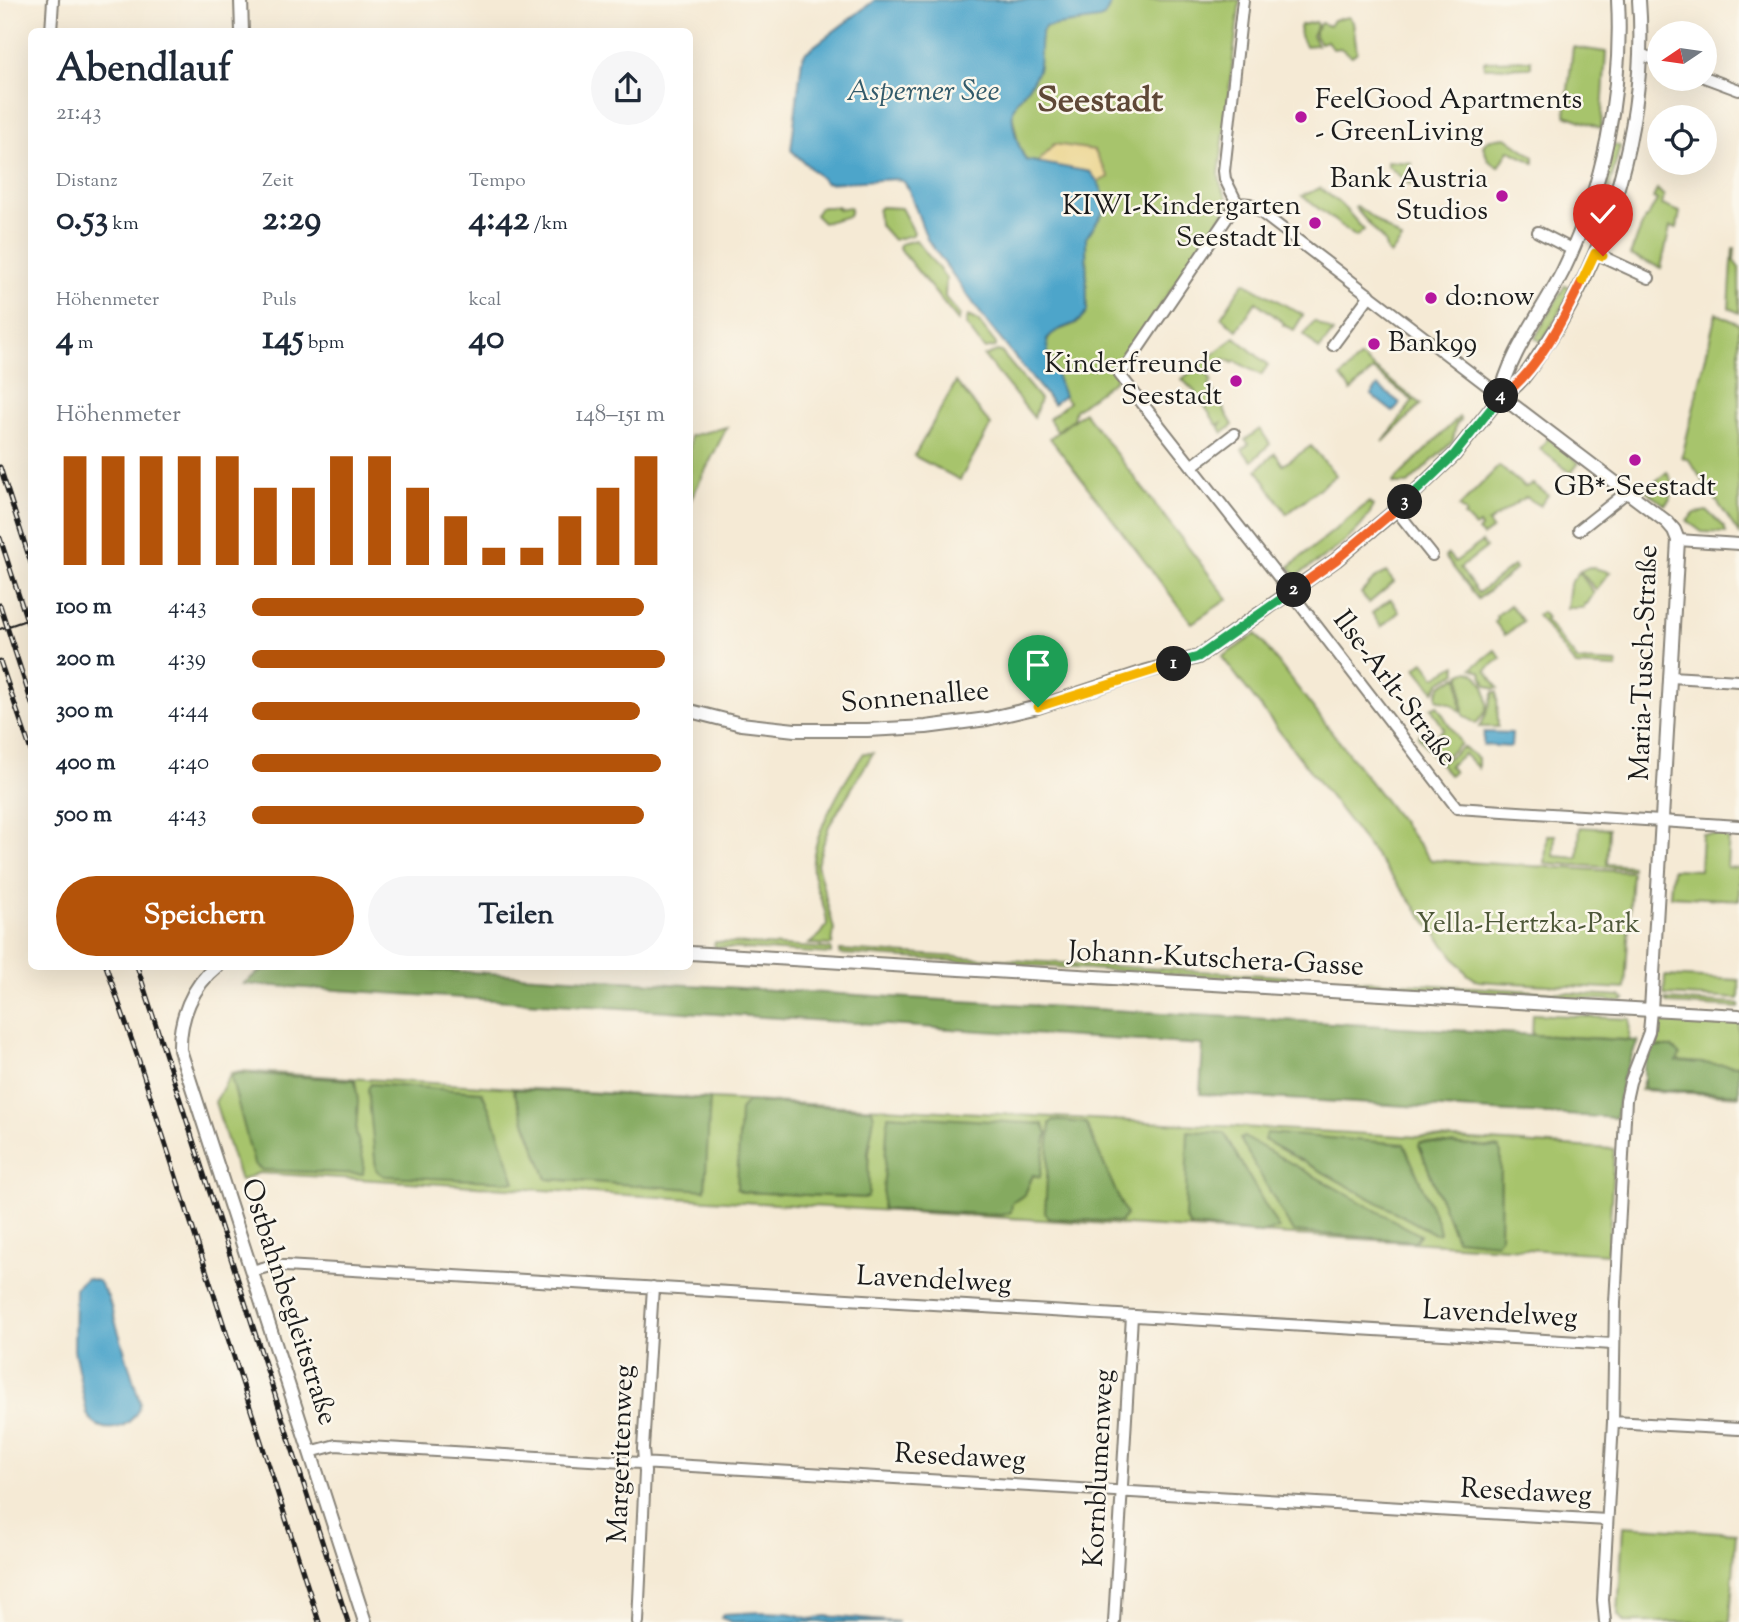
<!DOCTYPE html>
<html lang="de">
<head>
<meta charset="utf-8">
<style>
  body { margin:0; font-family:"Sorts Mill Goudy",serif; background:#f6f6f7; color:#1f2937; height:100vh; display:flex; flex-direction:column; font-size:26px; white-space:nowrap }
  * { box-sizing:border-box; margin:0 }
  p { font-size:23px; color:#747a83 }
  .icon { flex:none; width:38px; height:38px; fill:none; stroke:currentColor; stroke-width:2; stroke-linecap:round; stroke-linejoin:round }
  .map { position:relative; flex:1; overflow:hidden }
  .details { position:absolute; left:28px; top:28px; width:665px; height:942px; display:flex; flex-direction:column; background:#fff; border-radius:10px; box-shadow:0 7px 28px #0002 }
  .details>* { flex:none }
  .needle { width:46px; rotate:257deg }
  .buttons { position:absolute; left:1647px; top:21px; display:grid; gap:14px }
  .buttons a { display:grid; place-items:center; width:70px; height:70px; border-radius:50%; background:#fff; box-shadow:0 7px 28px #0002; font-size:35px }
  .pin { position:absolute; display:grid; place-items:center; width:60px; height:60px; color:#fff; margin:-72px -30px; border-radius:50% 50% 50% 0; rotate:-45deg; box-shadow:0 0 7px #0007 }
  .pin .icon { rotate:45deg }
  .km { position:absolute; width:35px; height:35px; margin:-18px; border-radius:50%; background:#222; color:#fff; font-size:19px; line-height:35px; text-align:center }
  .round { display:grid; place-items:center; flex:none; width:74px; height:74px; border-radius:37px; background:#f6f6f7 }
  .head { display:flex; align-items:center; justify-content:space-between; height:119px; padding:0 28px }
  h1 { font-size:38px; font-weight:700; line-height:52px }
  .stats { display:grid; grid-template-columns:repeat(3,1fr); gap:10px; height:119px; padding:7px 28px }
  .stats div { display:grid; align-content:center }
  .stats b { font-size:35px; font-weight:700 }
  .stats small { font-size:19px; font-weight:400 }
  .stats p { font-size:19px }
  .chart { height:196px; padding:14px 28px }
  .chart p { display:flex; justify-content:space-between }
  .chart svg { width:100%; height:126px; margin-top:7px; stroke:#b45309; stroke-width:6 }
  .button { display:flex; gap:14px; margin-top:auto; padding:14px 28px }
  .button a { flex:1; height:80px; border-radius:42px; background:#b45309; color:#fff; font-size:28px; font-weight:700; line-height:80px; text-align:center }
  .button a+a { background:#f6f6f7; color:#1f2937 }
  ul { padding:0 28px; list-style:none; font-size:23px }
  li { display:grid; grid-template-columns:112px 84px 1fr; align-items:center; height:52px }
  li i { height:18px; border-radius:9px; background:#b45309 }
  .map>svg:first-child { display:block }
  .green { fill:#a7c46c; stroke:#627044; stroke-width:2; fill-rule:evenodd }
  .forest { fill:#85aa60; stroke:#50633e; stroke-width:2 }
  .sand { fill:#eeda9e; stroke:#857b5d; stroke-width:2 }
  .water { fill:#4da5ca; stroke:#346073; stroke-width:2 }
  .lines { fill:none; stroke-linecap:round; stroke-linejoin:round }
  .minor-casing { stroke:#888378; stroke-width:14 }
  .tertiary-casing { stroke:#888378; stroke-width:16 }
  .minor { stroke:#fff; stroke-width:10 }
  .tertiary { stroke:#fff; stroke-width:12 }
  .tram { stroke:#1c1c1c; stroke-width:2 }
  .rail-casing { stroke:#1c1c1c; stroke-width:5 }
  .rail { stroke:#fbf7ec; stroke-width:2.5; stroke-dasharray:8; stroke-linecap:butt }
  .split-1-casing { stroke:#fff; stroke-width:14 }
  .split-2-casing { stroke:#fff; stroke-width:14 }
  .split-3-casing { stroke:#fff; stroke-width:14 }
  .split-4-casing { stroke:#fff; stroke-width:14 }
  .split-5-casing { stroke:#fff; stroke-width:14 }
  .split-6-casing { stroke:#fff; stroke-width:14 }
  .split-1 { stroke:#f5b400; stroke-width:9 }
  .split-2 { stroke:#22a559; stroke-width:9 }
  .split-3 { stroke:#f0652b; stroke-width:9 }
  .split-4 { stroke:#22a559; stroke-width:9 }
  .split-5 { stroke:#f0652b; stroke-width:9 }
  .split-6 { stroke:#f5b400; stroke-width:9 }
  .poi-dot { fill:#b5179e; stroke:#fbf7ec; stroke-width:2.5 }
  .labels { text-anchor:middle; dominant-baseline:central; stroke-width:5; stroke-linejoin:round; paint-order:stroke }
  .poi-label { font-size:28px; fill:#1c1c1c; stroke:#fbf7ec; text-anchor:start }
  .street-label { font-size:28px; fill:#1c1c1c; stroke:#fbf7ec }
  .park-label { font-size:28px; fill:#4d5738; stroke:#fbf7ec }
  .water-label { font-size:30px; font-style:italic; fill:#325a6a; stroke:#fbf7ec }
  .district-label { font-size:35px; font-weight:bold; fill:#5f4837; stroke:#fbf7ec }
</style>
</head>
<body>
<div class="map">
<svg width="1739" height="1622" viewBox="0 0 1739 1622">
  <rect width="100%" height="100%" fill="#fbf7ec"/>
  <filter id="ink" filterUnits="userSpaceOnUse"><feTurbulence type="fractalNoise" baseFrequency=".0143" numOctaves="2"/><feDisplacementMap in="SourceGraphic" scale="14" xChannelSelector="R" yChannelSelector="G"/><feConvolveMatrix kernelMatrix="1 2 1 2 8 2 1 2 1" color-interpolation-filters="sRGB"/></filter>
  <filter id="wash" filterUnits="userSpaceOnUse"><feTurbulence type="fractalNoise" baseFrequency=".00686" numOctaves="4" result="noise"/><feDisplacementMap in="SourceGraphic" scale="28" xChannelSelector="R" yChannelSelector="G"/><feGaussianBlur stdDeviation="1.57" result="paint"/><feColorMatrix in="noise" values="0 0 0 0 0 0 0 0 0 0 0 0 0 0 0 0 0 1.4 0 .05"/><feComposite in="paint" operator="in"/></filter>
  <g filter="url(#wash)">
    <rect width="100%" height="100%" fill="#f5ead5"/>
    <path class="green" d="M1110,0H1240L1219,175L1221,186L1230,204L1117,368L1115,380L1075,410L1073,419L1057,431L1049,419L1069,402L1063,396L1053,404L1027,371L1063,396L1053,369L1046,364V344L1051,334C1064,326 1079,327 1087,311L1086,243L1081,170L1026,160L1019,146L1012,114L1015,105L1034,79L1041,33L1045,27Z
      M1349,17L1353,22L1357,52L1352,56L1340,48L1333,49L1327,41L1320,43L1315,36V30L1321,23L1329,26L1333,20Z
      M1316,22L1317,26L1312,35L1317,45L1306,46C1301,39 1297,33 1301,25Z
      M1573,47L1606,52L1601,128L1565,115Z
      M1531,60V67L1484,68V61Z
      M1506,137L1534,157V163L1509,150L1499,167L1488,160L1483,146C1488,138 1497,138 1506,137Z
      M1610,144L1620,146L1607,197L1598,193Z
      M1387,161L1411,163L1412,184H1409L1387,165Z
      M1320,188L1341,204L1364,230L1356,237L1302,196Z
      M1657,189L1664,196L1662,205L1680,212L1677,228L1670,227L1661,268L1630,255L1645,218H1647L1657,200L1653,198Z
      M1357,206L1402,240L1390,255L1387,252L1384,241L1355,208Z
      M820,207H838V209L849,207L851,209L849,216L823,223L815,215Z
      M881,207L901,208L914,232L913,235L893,240L879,224L878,210Z
      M916,240L946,278L945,297L960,316L958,321L899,248L900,244Z
      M1733,248H1735L1734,261L1739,268V313L1729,308Z
      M1244,282L1303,315L1294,330L1283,325L1284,323L1256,302L1237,330L1221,317Z
      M1565,285L1573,289L1542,342L1535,338Z
      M1716,313L1739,324V534L1689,460L1682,457Z
      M968,316L978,321L996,344V347L984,349L966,325Z
      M1314,321L1333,332L1319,350L1304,335Z
      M1235,337L1268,365L1261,375L1235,361L1233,363L1225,359L1207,373L1212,382L1209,384L1233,425L1223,433L1219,426L1221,423L1217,425L1196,393L1182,379Z
      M997,351L1001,352L1040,399L1034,418L984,356Z
      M1360,357L1421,404L1383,442L1413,401L1373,370L1351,391L1341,377Z
      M956,382L991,425L960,480L914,456Z
      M1084,412L1228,599L1192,623L1050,438Z
      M1459,417L1461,420L1456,424L1453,441L1408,484H1394L1393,482Z
      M727,427L690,501V436Z
      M1260,429L1270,444L1252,461L1242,450L1249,444L1245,440Z
      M1548,438L1579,463L1571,473L1540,449Z
      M1311,446L1336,475L1287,514L1257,470L1275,453L1283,465Z
      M1499,466L1525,487L1533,484L1548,495L1540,506L1525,497L1488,523L1492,529L1483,536L1478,531L1481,528L1479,524L1475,527L1464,516L1466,513L1459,507Z
      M1667,472C1675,484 1676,494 1665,505L1645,490Z
      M1369,502L1373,506C1364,533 1321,560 1296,576L1289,567Z
      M1707,511L1724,527L1726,533L1702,532L1687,521L1695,513Z
      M1482,542L1486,548L1460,568L1478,593L1513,566L1516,569L1478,599L1445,557L1448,554L1455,562Z
      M1589,567L1610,572L1596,590L1580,571Z
      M1386,572L1394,582L1369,603L1361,593L1373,580Z
      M1579,572L1594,593L1587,604H1584V608H1567L1570,584Z
      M1391,599L1399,612L1381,627L1372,613Z
      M1510,605L1523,621L1505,635L1494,621L1497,619L1496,616Z
      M1542,612L1547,618L1545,620L1578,661L1617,663V668L1576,666L1537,615Z
      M1256,634L1431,860L1632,872L1625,989L1493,982L1478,981L1467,974L1222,657Z
      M1495,650L1501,658L1486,670L1498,688L1494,689L1486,685L1481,672L1472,668Z
      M1424,662L1435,677L1456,665L1457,673L1441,682L1434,691L1416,668Z
      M1469,671C1483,675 1490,697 1486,710C1484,715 1479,720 1476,724L1463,715L1461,674Z
      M1459,676L1461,712L1451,704L1437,699C1436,685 1448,682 1459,676Z
      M1494,692H1497L1498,727H1479C1488,715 1489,704 1494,692Z
      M1437,705L1461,744L1438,762L1418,736L1422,733L1429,740L1444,729L1431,708Z
      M1463,747L1478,758V768L1464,754L1449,766L1454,772L1449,775L1440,764Z
      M864,753H873L829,826L817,864L834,929L832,945L809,944L821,934L827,925C827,906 815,891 813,872C809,838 845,780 864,753Z
      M1580,827L1609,829L1607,864L1632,866V869L1545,863L1547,835H1555L1554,856L1578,858Z
      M1702,834L1729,835L1727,867L1739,868V900L1670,896L1672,869L1700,870Z
      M715,942L831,949V954L714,947Z
      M840,950L1620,996L1625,999L1621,1001L840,954Z
      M1665,976L1739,980V999L1664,995Z
      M1665,1000L1739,1004V1008L1669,1004Z
      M1533,1014L1630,1019L1629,1040L1532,1035Z
      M1662,1018L1739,1023V1096L1640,1090L1656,1045Z
      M241,1071C699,1102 1157,1119 1614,1149L1608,1254L258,1173L240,1181L215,1102L231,1073ZM513,1089L709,1099L705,1189L547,1179ZM1043,1125L1047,1133L1039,1177L1033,1175L1025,1194L1012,1203ZM1420,1142L1499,1148L1501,1154L1500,1237L1456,1239L1419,1145ZM871,1143C867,1156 868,1183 867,1198L743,1192L737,1189Z
      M1623,1526L1736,1533L1730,1622H1624L1618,1615Z"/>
    <path class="forest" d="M281,966H367L1638,1041L1622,1079L1616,1118L1200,1094L1203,1045L243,984L259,972Z
      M1650,1047H1672L1680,1055L1677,1061L1739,1066V1094L1644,1089V1068Z
      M237,1073L355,1080L358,1101L356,1133L364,1162L363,1174L262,1170L254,1164L231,1077Z
      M371,1084L482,1092L496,1125L515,1182L384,1176L376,1170L368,1089Z
      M513,1089L710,1099L705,1190L547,1179Z
      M747,1102L872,1109L874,1117L868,1152L869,1193L867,1198L743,1192L737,1189L740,1110Z
      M888,1115L1043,1124L1047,1133L1040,1177L1033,1175L1025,1194L1012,1203L1011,1212L1002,1215L882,1209Z
      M1054,1120L1086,1123L1126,1215L1120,1222L1048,1218L1045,1213L1050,1123Z
      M1188,1131L1224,1133L1279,1229L1260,1233L1190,1226L1185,1219Z
      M1266,1133L1404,1144L1438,1223L1440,1233L1435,1234L1264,1140Z
      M1244,1137L1420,1235L1415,1241L1293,1232L1240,1139Z
      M1421,1142L1499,1148L1501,1154L1500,1237L1496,1243L1456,1239L1419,1145Z"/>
    <path class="sand" d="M1054,144L1094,150L1109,177L1098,182L1090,172L1036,164Z"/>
    <path class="water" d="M875,0H1113L1104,17L1099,19L1045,27C1037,38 1042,57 1038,70C1033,85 1020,94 1014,107C1009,119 1019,150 1026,160L1090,172L1098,182L1107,202L1103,213L1086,238L1087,311C1078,329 1058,324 1047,339L1048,353L1064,396L1053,404L989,325L927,239L908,188L904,182L897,179L826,183L791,150L802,59L805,53Z
      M1378,386L1400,403L1393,412L1371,395Z
      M1484,732L1512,733L1511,747L1483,745Z
      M86,1278L98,1281L108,1297L140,1402C137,1428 100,1440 87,1414L74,1350L75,1288Z
      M760,1612L788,1613L812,1619L825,1616L898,1622H732L721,1618L723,1614Z"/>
  </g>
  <g filter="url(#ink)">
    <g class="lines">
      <defs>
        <path id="minor" d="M51,32L53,0
          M1640,54L1659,61
          M1704,77L1739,90
          M1237,203L1120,375L1299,603L1457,808L1739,826
          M1237,203L1250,204L1501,396
          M1237,203L1225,179L1224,171L1243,0
          M1538,232L1573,250
          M1595,253L1649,278
          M1333,345L1370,295
          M1192,466L1234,434
          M1396,510L1432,555
          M1579,530L1627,492
          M1678,540L1739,544
          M1671,677L1739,681
          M252,1271L270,1266H285L1613,1344
          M1613,1422L1739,1429
          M310,1452L336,1445L351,1446L1607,1520
          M638,1622L645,1472L643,1449L653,1287
          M1114,1622L1132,1316
          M1605,1622L1603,1600L1613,1422L1615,1303L1626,1100L1630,1082L1649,1032L1651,1010L1739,1015"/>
        <path id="tertiary" d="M241,0L242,32
          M1501,396C1506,359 1545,307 1563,271C1603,188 1623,93 1618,0
          M690,711L741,724L795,730H867L926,727L987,719L1038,707L1144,672L1198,657L1336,560L1396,510L1454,455L1501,396C1521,386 1531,367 1543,349C1610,254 1648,115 1639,0
          M690,953L1651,1010L1678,540L1674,530L1667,522L1501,396
          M217,966C192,986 179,1019 180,1050L365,1622"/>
      </defs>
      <use href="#minor" class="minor-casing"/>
      <use href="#tertiary" class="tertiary-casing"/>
      <use href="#minor" class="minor"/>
      <use href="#tertiary" class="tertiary"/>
      <path class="tram" d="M0,629L32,618"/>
      <defs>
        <path id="rail" d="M0,467L32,566
          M0,538L32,636
          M0,605L32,704
          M0,661L32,754
          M106,966L139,1061L319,1622
          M137,966L348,1622"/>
      </defs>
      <use href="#rail" class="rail-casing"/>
      <use href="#rail" class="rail"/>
    </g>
  </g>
  <g class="lines" filter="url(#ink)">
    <defs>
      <path id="split-1" d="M1038,707L1174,664"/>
      <path id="split-2" d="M1174,664L1198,657L1294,590"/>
      <path id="split-3" d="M1294,590L1336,560L1405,502"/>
      <path id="split-4" d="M1405,502L1454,455L1501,396"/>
      <path id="split-5" d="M1501,396C1534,377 1565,316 1582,281"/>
      <path id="split-6" d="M1582,281L1595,253L1603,256"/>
    </defs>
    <use href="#split-1" class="split-1-casing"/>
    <use href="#split-2" class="split-2-casing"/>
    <use href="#split-3" class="split-3-casing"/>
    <use href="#split-4" class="split-4-casing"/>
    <use href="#split-5" class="split-5-casing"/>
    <use href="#split-6" class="split-6-casing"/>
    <use href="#split-1" class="split-1"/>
    <use href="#split-2" class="split-2"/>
    <use href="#split-3" class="split-3"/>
    <use href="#split-4" class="split-4"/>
    <use href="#split-5" class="split-5"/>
    <use href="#split-6" class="split-6"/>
  </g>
  <g class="poi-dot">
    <circle cx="1301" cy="117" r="7"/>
    <circle cx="1502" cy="196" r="7"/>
    <circle cx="1315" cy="223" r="7"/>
    <circle cx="1431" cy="298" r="7"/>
    <circle cx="1374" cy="344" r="7"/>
    <circle cx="1236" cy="381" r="7"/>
    <circle cx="1635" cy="460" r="7"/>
  </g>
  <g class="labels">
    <g class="poi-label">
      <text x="1315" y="101">FeelGood Apartments<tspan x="1315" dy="32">- GreenLiving</tspan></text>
      <text x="1488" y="180" text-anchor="end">Bank Austria<tspan x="1488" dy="32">Studios</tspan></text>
      <text x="1301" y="207" text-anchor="end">KIWI-Kindergarten<tspan x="1301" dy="32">Seestadt II</tspan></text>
      <text x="1445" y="298">do:now</text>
      <text x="1388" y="344">Bank99</text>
      <text x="1222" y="365" text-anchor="end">Kinderfreunde<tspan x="1222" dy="32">Seestadt</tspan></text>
      <text x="1635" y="488" text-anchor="middle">GB*-Seestadt</text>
    </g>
    <g class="street-label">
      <text transform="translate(1645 663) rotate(-88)">Maria-Tusch-Straße</text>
      <text transform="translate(1394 689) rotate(53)">Ilse-Arlt-Straße</text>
      <text transform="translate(915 698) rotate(-5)">Sonnenallee</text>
      <text transform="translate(1216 960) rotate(3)">Johann-Kutschera-Gasse</text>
      <text transform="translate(934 1281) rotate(3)">Lavendelweg</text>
      <text transform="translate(288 1302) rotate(72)">Ostbahnbegleitstraße</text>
      <text transform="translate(1500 1315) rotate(3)">Lavendelweg</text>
      <text transform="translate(622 1454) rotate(-88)">Margeritenweg</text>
      <text transform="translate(960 1458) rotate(3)">Resedaweg</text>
      <text transform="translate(1100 1468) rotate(-87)">Kornblumenweg</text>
      <text transform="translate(1526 1493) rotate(3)">Resedaweg</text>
    </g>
    <g class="park-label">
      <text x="1528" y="925">Yella-Hertzka-Park</text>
    </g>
    <g class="water-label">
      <text x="923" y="92">Asperner See</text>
    </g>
    <g class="district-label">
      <text x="1100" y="102">Seestadt</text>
    </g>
  </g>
</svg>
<div class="buttons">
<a><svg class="needle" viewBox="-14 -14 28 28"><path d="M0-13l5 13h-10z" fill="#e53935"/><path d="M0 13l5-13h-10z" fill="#747a83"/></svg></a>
<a><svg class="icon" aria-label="locate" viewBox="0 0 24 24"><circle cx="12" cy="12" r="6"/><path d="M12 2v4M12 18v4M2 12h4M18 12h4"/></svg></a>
</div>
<div class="pin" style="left:1038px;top:707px;background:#1e9e55"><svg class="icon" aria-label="arrive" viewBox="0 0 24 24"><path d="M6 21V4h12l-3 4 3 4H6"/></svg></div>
<div class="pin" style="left:1603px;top:256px;background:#d93025"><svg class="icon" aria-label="check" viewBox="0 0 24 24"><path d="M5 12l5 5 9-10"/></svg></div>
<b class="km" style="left:1174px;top:664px">1</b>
<b class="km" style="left:1294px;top:590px">2</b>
<b class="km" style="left:1405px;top:502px">3</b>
<b class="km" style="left:1501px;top:396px">4</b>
<section class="details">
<div class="head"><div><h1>Abendlauf</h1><p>21:43</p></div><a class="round"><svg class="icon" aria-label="share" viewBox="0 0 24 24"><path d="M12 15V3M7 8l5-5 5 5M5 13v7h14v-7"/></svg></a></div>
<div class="stats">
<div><p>Distanz</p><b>0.53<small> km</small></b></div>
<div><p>Zeit</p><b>2:29</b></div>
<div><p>Tempo</p><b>4:42<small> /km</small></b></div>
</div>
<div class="stats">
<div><p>Höhenmeter</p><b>4<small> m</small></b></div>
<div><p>Puls</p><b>145<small> bpm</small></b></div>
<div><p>kcal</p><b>40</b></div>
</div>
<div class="chart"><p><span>Höhenmeter</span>148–151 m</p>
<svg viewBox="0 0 160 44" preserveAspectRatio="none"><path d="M5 44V6M15 44V6M25 44V6M35 44V6M45 44V6M55 44V17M65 44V17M75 44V6M85 44V6M95 44V17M105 44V27M115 44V38M125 44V38M135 44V27M145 44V17M155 44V6"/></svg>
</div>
<ul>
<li><b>100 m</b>4:43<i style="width:95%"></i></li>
<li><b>200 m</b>4:39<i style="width:100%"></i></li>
<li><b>300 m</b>4:44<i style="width:94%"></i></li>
<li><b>400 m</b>4:40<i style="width:99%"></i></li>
<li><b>500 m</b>4:43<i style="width:95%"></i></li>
</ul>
<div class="button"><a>Speichern</a><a>Teilen</a></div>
</section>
</div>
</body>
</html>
